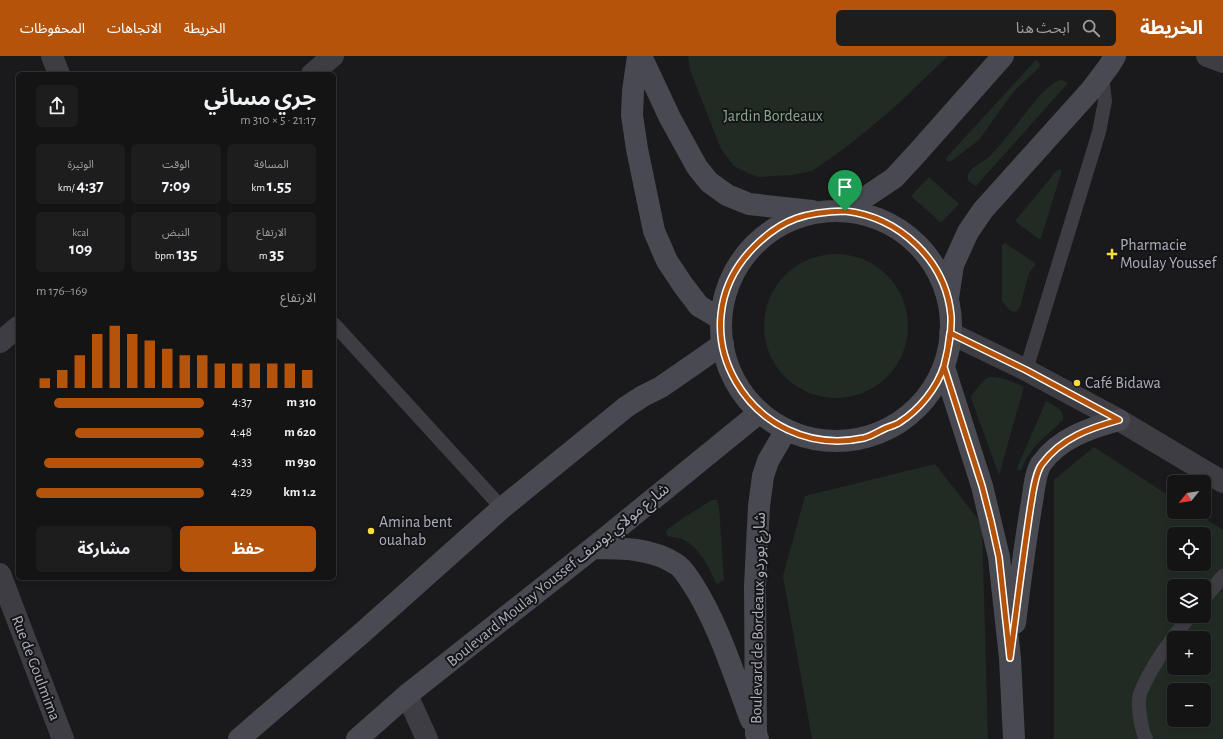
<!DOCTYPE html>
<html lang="ar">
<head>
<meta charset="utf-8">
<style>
  body { margin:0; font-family:"Alegreya Sans","Noto Sans Arabic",sans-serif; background:#1d1d1e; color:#f1f3f6; direction:rtl; height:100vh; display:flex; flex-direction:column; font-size:15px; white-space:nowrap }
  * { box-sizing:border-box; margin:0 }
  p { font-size:13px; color:#9d9ea0 }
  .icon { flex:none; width:22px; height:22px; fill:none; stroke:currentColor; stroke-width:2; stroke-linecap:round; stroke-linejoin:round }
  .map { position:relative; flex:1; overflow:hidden; direction:ltr }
  .sheet { position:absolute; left:16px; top:16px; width:320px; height:508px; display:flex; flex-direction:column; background:#141415; border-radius:6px; box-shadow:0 2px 6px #0003,0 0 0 1px #333334; direction:rtl }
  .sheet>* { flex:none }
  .needle { width:26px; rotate:240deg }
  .controls { position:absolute; left:1167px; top:419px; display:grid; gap:8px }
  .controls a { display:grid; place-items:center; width:44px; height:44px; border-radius:6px; background:#141415; box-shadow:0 2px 6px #0003,0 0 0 1px #333334; font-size:20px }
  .pin { position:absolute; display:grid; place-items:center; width:34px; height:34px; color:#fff; margin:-41px -17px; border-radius:50% 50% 50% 0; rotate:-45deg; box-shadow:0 0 4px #0007 }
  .pin .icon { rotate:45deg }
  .round { display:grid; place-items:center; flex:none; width:42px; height:42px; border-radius:6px; background:#1d1d1e }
  .head { display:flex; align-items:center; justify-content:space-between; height:68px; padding:0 20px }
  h1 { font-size:22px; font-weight:700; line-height:30px }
  .metrics { display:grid; grid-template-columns:repeat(3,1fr); gap:6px; height:68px; padding:4px 20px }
  .metrics div { display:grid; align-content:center; border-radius:6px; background:#1d1d1e; text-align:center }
  .metrics b { font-size:17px; font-weight:700 }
  .metrics small { font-size:11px; font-weight:400 }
  .metrics p { font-size:11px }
  .chart { height:112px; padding:8px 20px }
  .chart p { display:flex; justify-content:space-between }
  .chart svg { width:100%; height:72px; margin-top:4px; stroke:#b45309; stroke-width:6 }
  .primary-button { display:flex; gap:8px; margin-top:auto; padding:8px 20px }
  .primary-button a { flex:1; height:46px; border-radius:6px; background:#b45309; color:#fff; font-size:16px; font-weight:700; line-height:46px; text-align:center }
  .primary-button a+a { background:#1d1d1e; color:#f1f3f6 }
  ul { padding:0 20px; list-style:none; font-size:13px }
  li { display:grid; grid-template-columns:64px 48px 1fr; align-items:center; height:30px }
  li i { height:10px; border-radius:5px; background:#b45309 }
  header { display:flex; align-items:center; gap:24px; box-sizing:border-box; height:56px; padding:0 20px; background:#b45309; color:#fff }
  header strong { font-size:19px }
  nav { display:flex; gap:22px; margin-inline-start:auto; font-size:14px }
  .search { width:280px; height:36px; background:#1d1d1e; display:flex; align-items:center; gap:10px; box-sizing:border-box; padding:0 14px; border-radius:6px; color:#9d9ea0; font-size:15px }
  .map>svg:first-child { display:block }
  .green { fill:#212b24; fill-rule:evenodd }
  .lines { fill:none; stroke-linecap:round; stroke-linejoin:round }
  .service { stroke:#3d3d43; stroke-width:14 }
  .minor { stroke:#3d3d43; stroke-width:22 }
  .tertiary { stroke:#3d3d43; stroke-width:22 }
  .secondary { stroke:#494952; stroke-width:22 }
  .route-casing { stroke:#fff; stroke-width:8 }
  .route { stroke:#b45309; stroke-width:5 }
  .poi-dot { fill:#f9dd35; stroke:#151517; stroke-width:1.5 }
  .labels { text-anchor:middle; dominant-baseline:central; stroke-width:4; stroke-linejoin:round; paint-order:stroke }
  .park-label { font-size:16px; fill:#83a88c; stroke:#151517 }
  .poi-label { font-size:16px; fill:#acaebc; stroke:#151517; text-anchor:start }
  .street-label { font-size:16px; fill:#acaebc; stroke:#151517 }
</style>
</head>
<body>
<header>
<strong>الخريطة</strong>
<div class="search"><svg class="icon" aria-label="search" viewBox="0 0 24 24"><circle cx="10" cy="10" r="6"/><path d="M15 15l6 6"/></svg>ابحث هنا</div>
<nav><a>الخريطة</a><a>الاتجاهات</a><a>المحفوظات</a></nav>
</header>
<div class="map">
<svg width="1223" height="683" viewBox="0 0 1223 683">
  <rect width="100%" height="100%" fill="#1a1a1c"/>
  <path class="green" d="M688,0H948L899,47L871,71L845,92L812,115L792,119L759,121L750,118L734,110L721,93L690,14Z
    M1036,4L1040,8L1039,12L1016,33L1000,54L979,84L950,106L947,105L946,102Z
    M1062,24L1068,27L976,130L968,125C965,113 981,108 989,101C1009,81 1024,57 1043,36C1049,31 1054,25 1062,24Z
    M1061,113V117L1041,182L1039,183L1016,166V164L1057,114Z
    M929,121L959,148L942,166H940L912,141V139Z
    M1005,187L1035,207V209L1029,217L1020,251L1016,256L1010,255L1002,245V189Z
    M764 270a72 72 0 1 1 144 0a72 72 0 1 1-144 0Z
    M989,321C1001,320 1013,326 1024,331L999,419L971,342L972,339L983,325Z
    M1046,345C1054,350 1064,353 1063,364L1037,388L1027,401L1021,414H1018L1017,412Z
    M1094,391L1174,443V456H1195L1223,474V683H1054V424ZM1174,478H1204V508H1174ZM1174,530H1204V560H1174ZM1174,582H1204V612H1174ZM1174,634H1204V664H1174Z
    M935,408L982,468L988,683H812L783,520L805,440Z
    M712,444H717L719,450L724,524L718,528L716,527C709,511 700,492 684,484C679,481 673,482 668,480L666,476L667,474L680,464Z"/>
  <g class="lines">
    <path class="service" d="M334,268L502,452
      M1026,314L1099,76L1105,45L1102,20
      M1204,543L1223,520
      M1146,683C1141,674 1137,647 1140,638C1149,613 1173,580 1190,560"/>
    <path class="minor" d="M52,0L59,18
      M1207,0L1223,6
      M312,18L333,0
      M950,277L1026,314L1119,364L1223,426
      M0,286L18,271
      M407,639L427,683"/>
    <path class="tertiary" d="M0,518L63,683"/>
    <path class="secondary" d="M638,0L633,35L632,59L637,93L654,175L667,205L683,229L699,250L721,263
      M641,0L670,62L697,111L709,126L727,139L749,148L812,155
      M845,155L894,122L918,96L1003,0
      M721 270a115 115 0 1 1 230 0a115 115 0 1 1-230 0Z
      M948,242L953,209L968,176L983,154L1091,34L1109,10L1115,0
      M944,311L982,430L999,501L1010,602L1014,683
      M593,492C621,492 652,492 676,508C683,512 687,520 692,527C718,567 734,619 751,664
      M1015,567C1020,527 1025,486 1032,446C1034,435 1035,417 1041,408C1059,382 1090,372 1119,364
      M239,683L362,577L502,452L626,351L643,340L661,331L723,288
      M357,683L407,639L593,492L760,356
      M758,683L756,678L755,530L759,450L763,420L768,405L786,374"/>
  </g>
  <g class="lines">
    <defs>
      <path id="route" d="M845,155C807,156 783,162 755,190C672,272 751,406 864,382C872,380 879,375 886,372C891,370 896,369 900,366C919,354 937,332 944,310C947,299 949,288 950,277L1026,314L1119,364C1090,372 1061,382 1042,408C1035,417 1033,437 1031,448C1023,499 1017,551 1010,602L999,501L991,465L982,430L944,311C948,295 952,278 951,260C946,204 899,161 845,155"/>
    </defs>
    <use href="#route" class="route-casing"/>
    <use href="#route" class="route"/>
  </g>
  <g class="poi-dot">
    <path d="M1110 192h4v4h4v4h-4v4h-4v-4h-4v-4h4z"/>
    <circle cx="1077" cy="327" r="4"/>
    <circle cx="371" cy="475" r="4"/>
  </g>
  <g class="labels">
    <g class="park-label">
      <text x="773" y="60">Jardin Bordeaux</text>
    </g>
    <g class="poi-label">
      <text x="1120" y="189">Pharmacie<tspan x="1120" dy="18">Moulay Youssef</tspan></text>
      <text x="1085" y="327">Café Bidawa</text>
      <text x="379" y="466">Amina bent<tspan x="379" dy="18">ouahab</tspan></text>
    </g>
    <g class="street-label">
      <text transform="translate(558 519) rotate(-39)">Boulevard Moulay Youssef شارع مولاي يوسف</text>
      <text transform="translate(758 562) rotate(-89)">Boulevard de Bordeaux شارع بوردو</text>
      <text transform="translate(36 612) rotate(69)">Rue de Goulmima</text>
    </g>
  </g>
</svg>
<div class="controls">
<a><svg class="needle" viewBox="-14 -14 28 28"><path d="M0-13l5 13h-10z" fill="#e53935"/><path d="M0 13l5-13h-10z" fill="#9d9ea0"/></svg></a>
<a><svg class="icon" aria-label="locate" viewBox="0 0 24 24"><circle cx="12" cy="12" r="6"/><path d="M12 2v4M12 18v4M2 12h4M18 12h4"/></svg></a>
<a><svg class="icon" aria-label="layers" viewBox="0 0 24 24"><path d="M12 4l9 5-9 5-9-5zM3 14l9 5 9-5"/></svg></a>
<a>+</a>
<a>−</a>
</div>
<div class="pin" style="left:845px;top:155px;background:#1e9e55"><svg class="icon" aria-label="arrive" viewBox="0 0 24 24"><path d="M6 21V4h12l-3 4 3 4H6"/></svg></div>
<section class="sheet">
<div class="head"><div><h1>جري مسائي</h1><p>21:17 · 5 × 310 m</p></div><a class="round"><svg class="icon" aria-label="share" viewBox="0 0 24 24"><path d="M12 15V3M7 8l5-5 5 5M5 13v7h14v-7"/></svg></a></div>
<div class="metrics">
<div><p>المسافة</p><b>1.55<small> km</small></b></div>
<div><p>الوقت</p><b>7:09</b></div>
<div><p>الوتيرة</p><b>4:37<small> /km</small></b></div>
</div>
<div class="metrics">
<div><p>الارتفاع</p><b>35<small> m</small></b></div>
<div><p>النبض</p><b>135<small> bpm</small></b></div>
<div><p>kcal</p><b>109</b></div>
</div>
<div class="chart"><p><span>الارتفاع</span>169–176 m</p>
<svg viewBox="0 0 160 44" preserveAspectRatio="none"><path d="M5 44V38M15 44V33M25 44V24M35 44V11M45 44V6M55 44V11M65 44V15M75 44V20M85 44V24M95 44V24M105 44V29M115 44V29M125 44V29M135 44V29M145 44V29M155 44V33"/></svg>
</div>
<ul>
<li><b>310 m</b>4:37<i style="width:89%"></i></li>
<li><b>620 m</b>4:48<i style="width:77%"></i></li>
<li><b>930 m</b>4:33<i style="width:95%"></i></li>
<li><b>1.2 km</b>4:29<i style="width:100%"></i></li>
</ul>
<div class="primary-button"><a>حفظ</a><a>مشاركة</a></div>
</section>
</div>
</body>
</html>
